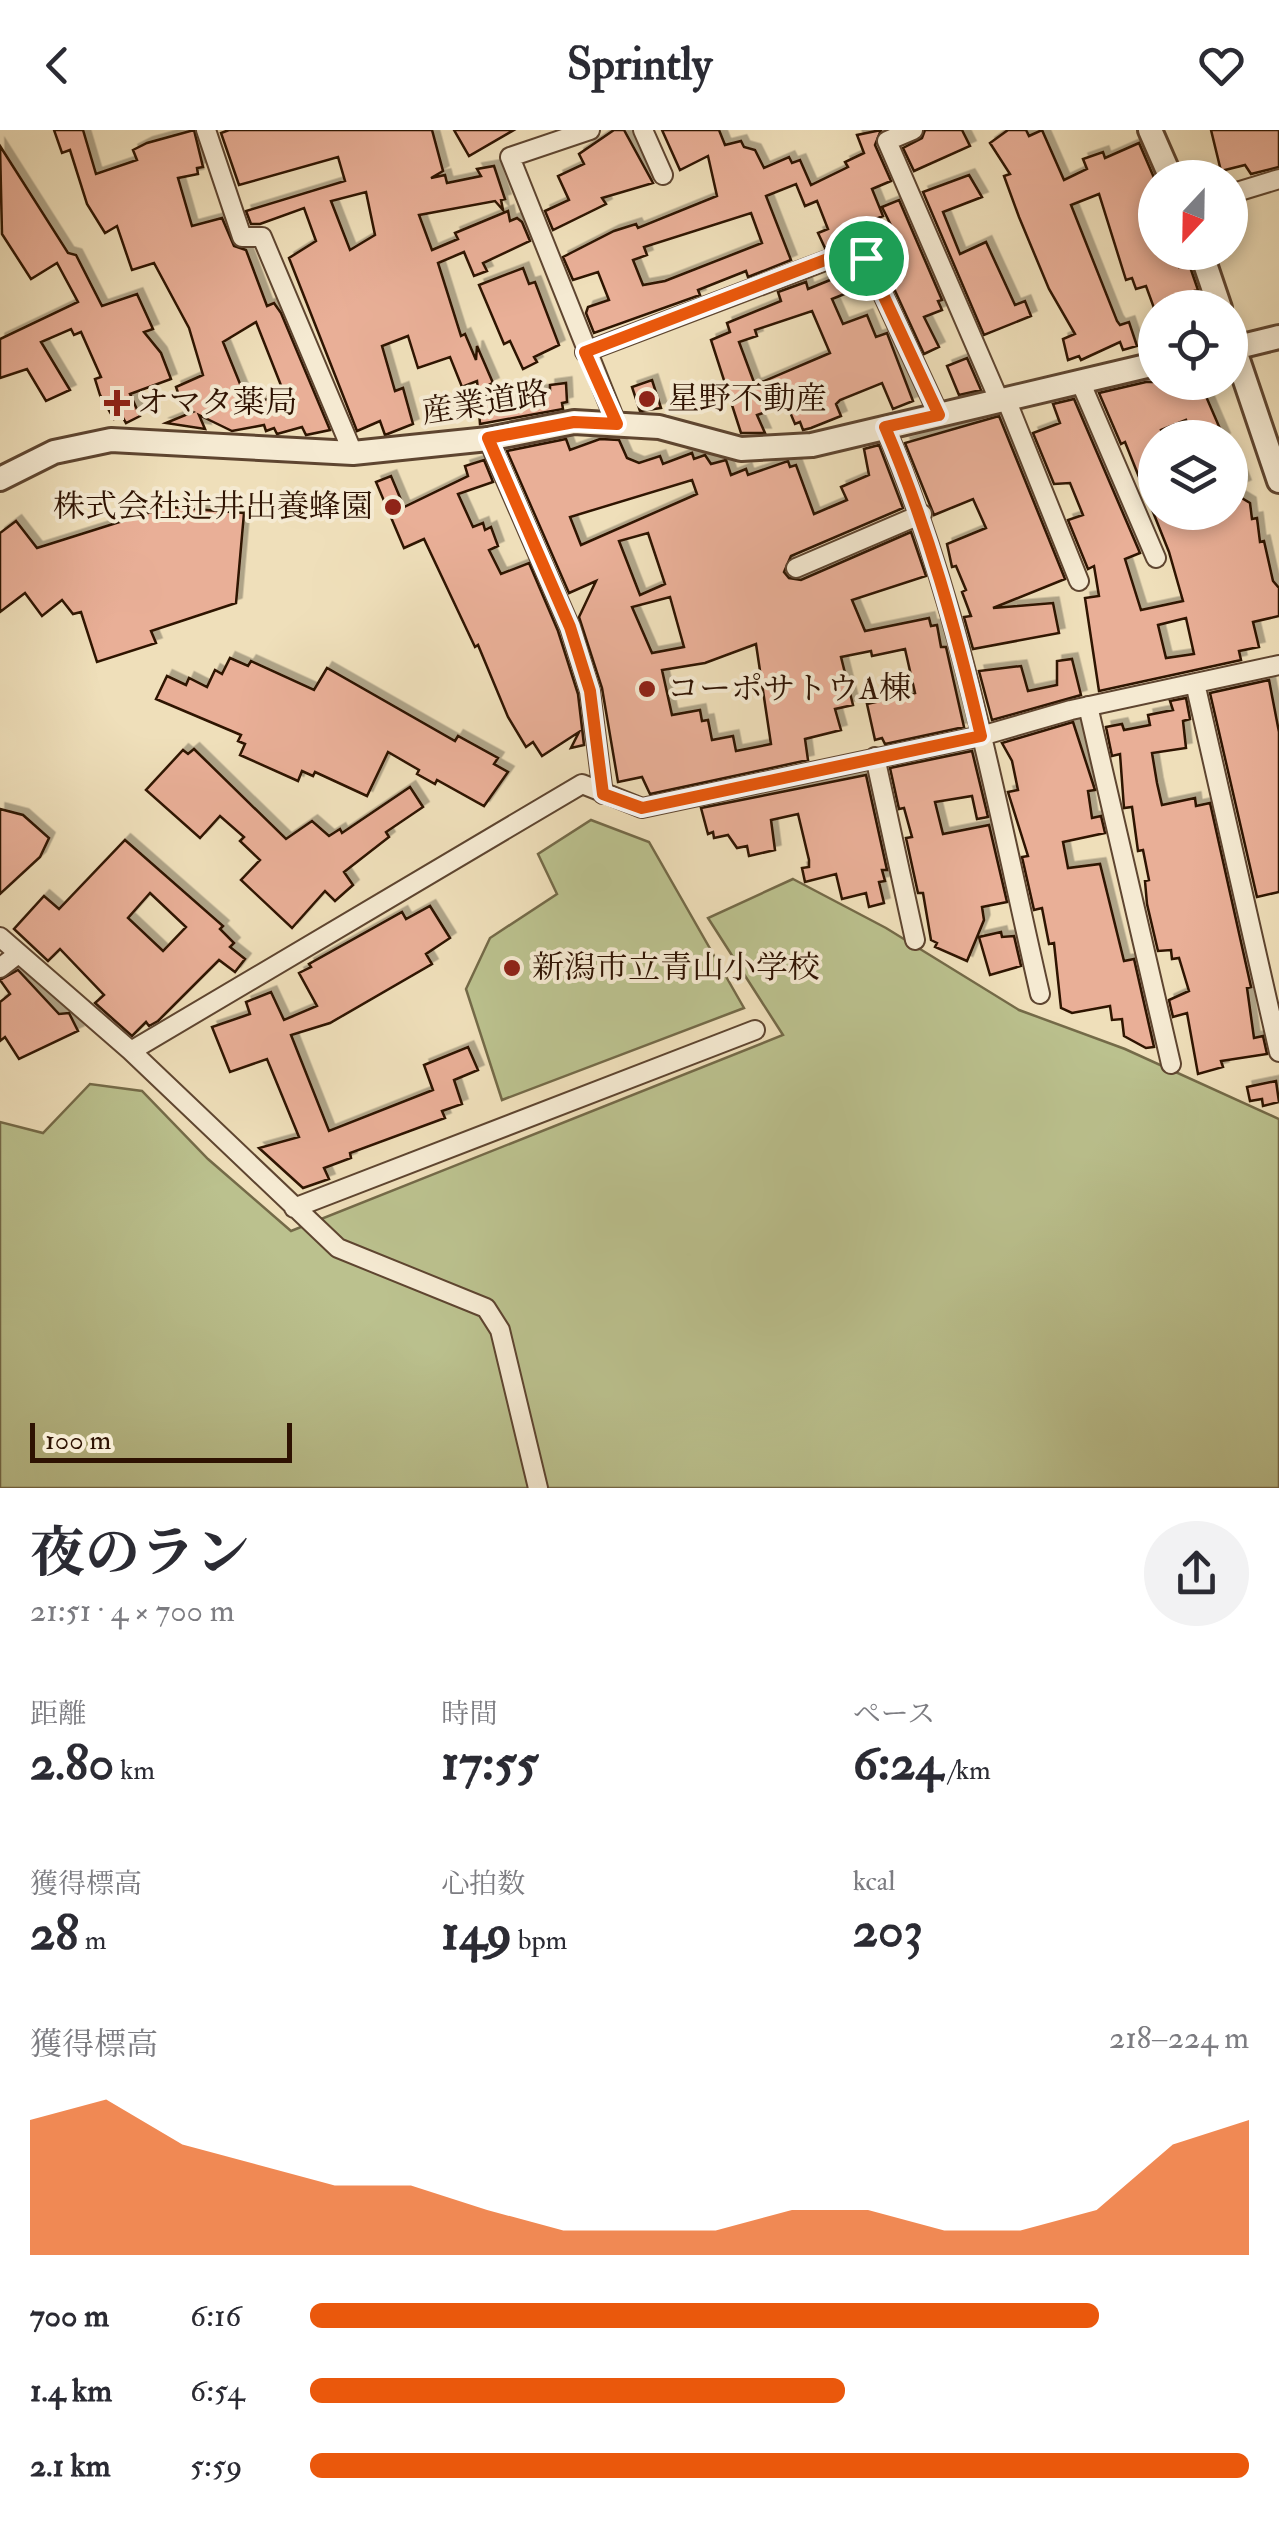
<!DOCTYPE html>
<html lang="ja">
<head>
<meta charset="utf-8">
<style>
  body { margin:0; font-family:"IM FELL Double Pica","Noto Serif JP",serif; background:#f2f2f3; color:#2b2b33; height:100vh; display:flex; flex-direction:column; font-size:38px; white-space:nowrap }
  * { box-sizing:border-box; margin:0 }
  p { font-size:32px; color:#7c7c81 }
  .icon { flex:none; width:55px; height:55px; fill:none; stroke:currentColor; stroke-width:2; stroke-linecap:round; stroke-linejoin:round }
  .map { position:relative; height:1358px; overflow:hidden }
  .sheet { display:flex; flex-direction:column; background:#fff; flex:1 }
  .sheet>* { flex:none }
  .needle { width:65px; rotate:202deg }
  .buttons { position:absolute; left:1138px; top:30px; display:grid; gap:20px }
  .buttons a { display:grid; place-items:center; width:110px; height:110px; border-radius:50%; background:#fff; box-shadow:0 5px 15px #0003; font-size:50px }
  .scale { position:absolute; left:30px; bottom:25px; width:262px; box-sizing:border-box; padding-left:10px; border:5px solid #2e1202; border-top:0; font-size:28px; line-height:35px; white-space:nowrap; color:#2e1202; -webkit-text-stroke:8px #f5ead2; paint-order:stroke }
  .pin { position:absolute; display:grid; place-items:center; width:85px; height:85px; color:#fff; margin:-42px; border:5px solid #fff; border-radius:50%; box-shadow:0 2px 10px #0007 }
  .round { display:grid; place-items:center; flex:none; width:105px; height:105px; border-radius:52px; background:#f2f2f3 }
  .summary { display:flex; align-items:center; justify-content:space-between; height:170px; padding:0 30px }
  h1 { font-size:55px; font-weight:700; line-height:75px }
  .stats { display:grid; grid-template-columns:repeat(3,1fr); gap:15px; height:170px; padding:10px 30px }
  .stats div { display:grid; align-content:center }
  .stats b { font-size:50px; font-weight:700 }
  .stats small { font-size:28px; font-weight:400 }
  .stats p { font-size:28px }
  .chart { height:280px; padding:20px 30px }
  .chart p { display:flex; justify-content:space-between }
  .chart svg { width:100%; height:180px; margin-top:10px; fill:#ea580c; opacity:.7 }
  ul { padding:0 30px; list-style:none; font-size:32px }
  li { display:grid; grid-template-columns:160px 120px 1fr; align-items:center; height:75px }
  li i { height:25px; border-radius:12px; background:#ea580c }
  header { display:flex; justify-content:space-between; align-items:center; height:130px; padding:0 30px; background:#fff; font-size:45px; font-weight:700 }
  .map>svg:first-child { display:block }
  .green { fill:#bbc18e; stroke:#746a48; stroke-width:2.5 }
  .building { fill:#e9af97; stroke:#2e1202; stroke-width:2.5; fill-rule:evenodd; filter:url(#shadow) }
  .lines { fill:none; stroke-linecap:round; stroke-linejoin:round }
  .minor-casing { stroke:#5e4530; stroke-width:22 }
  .tertiary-casing { stroke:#5e4530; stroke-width:28 }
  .minor { stroke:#f5ead2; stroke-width:18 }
  .tertiary { stroke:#f5ead2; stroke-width:22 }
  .route-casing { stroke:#fff; stroke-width:20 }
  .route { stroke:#ea580c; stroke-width:12 }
  .poi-dot { fill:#8f2418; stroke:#f5ead2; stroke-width:4 }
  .labels { text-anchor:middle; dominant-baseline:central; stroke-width:8; stroke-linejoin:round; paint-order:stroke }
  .poi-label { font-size:32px; fill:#2e1202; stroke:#f5ead2; text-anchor:start }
  .street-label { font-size:32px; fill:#2e1202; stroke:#f5ead2 }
</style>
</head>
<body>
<header><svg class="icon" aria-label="back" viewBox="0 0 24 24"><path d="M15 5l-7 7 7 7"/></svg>Sprintly<svg class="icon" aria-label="heart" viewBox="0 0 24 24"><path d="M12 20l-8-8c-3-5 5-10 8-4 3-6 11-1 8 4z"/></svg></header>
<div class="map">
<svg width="1279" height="1358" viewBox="0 0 1279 1358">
  <defs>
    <filter id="shadow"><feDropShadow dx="5.5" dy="-5.5" stdDeviation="0" flood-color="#0004"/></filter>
  </defs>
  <rect width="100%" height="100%" fill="#efdfba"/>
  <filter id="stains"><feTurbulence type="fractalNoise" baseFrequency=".002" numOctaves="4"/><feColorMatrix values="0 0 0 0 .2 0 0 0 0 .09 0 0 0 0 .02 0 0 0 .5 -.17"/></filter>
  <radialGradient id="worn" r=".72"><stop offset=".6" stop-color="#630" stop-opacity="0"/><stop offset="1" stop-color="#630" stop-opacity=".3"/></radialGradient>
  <path class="green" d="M591,690L649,712L744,878L502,970L466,859L490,808L557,764L538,724Z
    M793,749L886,798L1019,880L1125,919L1279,989V1358H0V992L43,1003L90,954L142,961L208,1029L291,1101L783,905L708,788Z"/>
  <path class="building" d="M54,0H83L96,44L137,30L133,20L147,13L194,0L203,37L197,38L198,44L178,48L192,96L222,88L234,116L246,120L267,176L274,173L281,183L330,300L306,305L302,297L277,304L274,298L266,301L264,295L232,301L199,285L205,299L166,293L193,282L183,277L176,257L203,245L189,198L154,133L132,140L117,96L105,103L87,74L70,20L62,23ZM256,192L284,263L249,276L223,212Z
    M229,0H432L443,41L431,48L445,45L447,53L481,46L477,39L494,36L505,69L501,70L503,80L495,71L419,85L432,120L458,109L455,103L508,81L510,91L517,88L522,92L530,111L483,133L487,141L474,146L464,122L438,133L461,206L465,204L476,230L477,216L493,253L478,260L477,251L462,257L450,227L418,238L408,206L382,216L395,261L403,258L413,294L385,305L380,291L357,301L289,128L316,111L304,78L260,94H251L246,81L345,51L338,27L239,55L221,3ZM366,62L375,105L350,120L331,71Z
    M454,0H514L469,26Z
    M614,0H624L653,53L602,68L606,74L553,100L545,81L569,70L558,46L584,34L579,24Z
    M662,0H719L725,15L741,11L744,17L755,20L764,38L789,27L792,33L800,30L811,55L848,37L845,32L864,23L857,5L881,0L875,15L891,51L872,59L883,86L850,100L852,106L825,118L818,103L828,99L817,71L805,76L796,54L766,66L791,130L748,147L746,141L698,160L700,165L594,203L586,183L588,177L609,170L598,142L573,150L563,127L614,101L636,94L638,98L717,66L708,26L680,40ZM751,83L762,113L665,151L643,155L633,130L647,125L644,117Z
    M925,0H962L970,16L914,41L903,18L922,8Z
    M1008,0H1026L1029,6L1042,0L1064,50L1087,39L1083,29L1103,22L1105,28L1139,13L1155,50V122H1172L1179,137L1189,134L1198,160L1167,168L1169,173L1154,178L1146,156L1136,159L1132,148L1126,150L1099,64L1071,75L1117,191L1120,195L1129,192L1137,216L1123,220L1120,212L1081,230L1079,226L1068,230L1063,209L1075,204L1049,159L1019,87L1004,46L1010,44L990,13Z
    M1211,0H1279V37L1251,44L1245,35L1221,41Z
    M0,16L68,123L76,125L102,176L137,164L153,199L144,202L161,223L171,249L130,264L140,286L126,293L122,286L114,289L100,265L95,249L101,247L81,202L74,205L71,199L41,212L70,260L46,271L27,239L0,248V209L78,172L57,133L31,149L2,104Z
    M969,45L982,67L943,82L960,124L986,112L1015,175L1025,171L1031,186L984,205L923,62Z
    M899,70L942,170L938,171L942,180L924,187L939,217L924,224L880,128L902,118L882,77Z
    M523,138L529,154L535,152L559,215L534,227L537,232L523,239L510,211L504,214L479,155Z
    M845,144L852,161L832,169L843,194L867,185L876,207L887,203L913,271L893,279L882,253L840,270L836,274L841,286L811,298L803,300L800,292L795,294L787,275L757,285L765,303H741L711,210L730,202L727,193L781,171L778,162L806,152L808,159ZM812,181L830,223L755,255L739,212L757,206L755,200Z
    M967,228L981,260L959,265L947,236Z
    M652,250L661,278L640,281L632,257Z
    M1146,252H1194L1200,266L1205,264L1224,308H1193L1186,290L1161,300L1164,308H1155V382H1230L1231,319L1245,355L1230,361L1250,373L1252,389L1257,388L1260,412L1264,411L1273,451L1279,458V486L1253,492L1259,517L1239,521L1241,530L1099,561L1085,468L1099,466L1094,436L1088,439L1068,390L1083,385L1070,353L1054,354L1033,303L1060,293L1053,274L1074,269L1140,423L1125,429L1141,480L1183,471L1169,422L1125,312L1121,314L1099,263ZM1186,488L1194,524L1166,528L1158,495Z
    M566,253L567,272L562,273L563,279L480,294L478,267L550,260V255Z
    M999,286L1065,449L993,478L1053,473L1059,503L973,519L964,487L971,486L962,462L966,460L956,436L952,437L947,414L986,398L973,369L934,385L905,313Z
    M566,309L570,320L600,309L619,310L627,328L639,333L660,326L663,334L692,323L694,329L705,325L711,334L726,330L731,345L746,339L748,345L788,331L790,337L796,335L814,384L847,370L841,357L869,345L864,319L879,315L903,378L791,426L784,442L789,448L801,450L911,402L926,446L852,470L865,501L929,488L931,496L937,495L941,517H946L964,597L885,614L882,608L875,610L867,574L915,563L905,519L872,526L871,521L841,527L853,575L835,579L841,600L805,609L808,630L650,664L642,647L618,652L602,558L579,487L596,451L569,463L507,321ZM692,350L697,364L581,415L570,387ZM648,403L665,454L640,465L619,411ZM670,467L684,517L652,523L632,477ZM756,514L771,614L736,621L733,606L712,610L708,590L702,591L700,580L672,585L662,540L705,533Z
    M484,330L493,352L458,364L473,397L483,393L485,400L491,397L498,416L489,420L501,444L529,433L558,501L578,564L584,615L571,618L579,602L542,626L533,612L526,617L508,587L478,515L475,517L424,409L404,418L376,352L391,346L404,377L468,346L465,336Z
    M167,377L244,383L236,473L151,501L156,513L97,532L81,482L73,484L62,470L42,486L25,463L0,482V403L16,391L37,418Z
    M230,528L248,536L251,531L314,560L327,538L455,611L458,606L498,628L494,634L508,642L484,676L437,650L435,654L417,644L419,640L388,622L367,666L315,642L313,646L302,641L298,651L240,625L245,614L238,611L241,605L156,569L167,546L186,555L189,548L207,557L215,540L222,544Z
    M1072,529L1081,565L992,590L979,541L1021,536L1028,561L1057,555V531Z
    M1269,550L1279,602V762L1257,767L1210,563Z
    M1186,568L1190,589L1183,591L1186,618L1152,623L1157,653L1162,675L1195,668L1196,676L1210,673L1251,857L1247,858L1254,908L1263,906L1267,924L1221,931L1223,937L1198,944L1187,883L1173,887L1169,870L1189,861L1179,828L1172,829L1171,820L1158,821L1147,774L1145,751L1149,750L1143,720L1138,721L1132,677L1124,678L1120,624L1112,626L1106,597L1122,594L1124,600L1150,595L1148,585L1173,580L1170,571Z
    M1073,592L1095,660L1088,661L1092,688L1101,686L1105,703L1063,712L1068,738L1100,734L1124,831L1134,829L1154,917L1146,918L1124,906L1122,889L1112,890L1110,876L1072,883L1061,878L1054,813L1049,814L1042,778L1034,780L1022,727L1028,726L1008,662L1018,660L1012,631L1002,613Z
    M194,619L286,709L312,691L329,706L340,699L342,703L410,657L423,677L386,702L389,707L344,742L353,755L335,771L325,761L292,798L241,750L260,730L240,711L244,707L220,686L200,708L146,660L183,620L188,624Z
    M972,621L988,687L977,689L972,666L935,672L943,704L989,695L1007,772L982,777L984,790L967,831L935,817L937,813L931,810L923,763H918L906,708L912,707L904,678L899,679L890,638Z
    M866,645L887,740H882L885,751L879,752L884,773L869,777L866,763L842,769L836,744L805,752L802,738L809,737V730L798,684L771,690L775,720L749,726L747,716L737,718L728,705L714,708L713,702L708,704L701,678Z
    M0,679L23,685L49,708L40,727L0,764Z
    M125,710L223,796L220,799L234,813L230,817L245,829L235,842L219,830L158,891L149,896L146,892L132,906L95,873L104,865L60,819L48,831L14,799L44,766L59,779ZM150,763L186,797L163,821L128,788Z
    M430,776L450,808L426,824L432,834L330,893L291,905L329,1001L433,960L424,935L468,917L478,940L454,950L462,974L442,981L445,988L350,1023L351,1028L324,1038L329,1049L303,1058L259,1018L299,1007L267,929L230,942L212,897L250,884L246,872L271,862L284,890L317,876L299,843L311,837L309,834L402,782L406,789Z
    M1001,802L1002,807L1014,806L1021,836L990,845L979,807Z
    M18,840L59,884L69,883L78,901L19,929L5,907L0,911V872L10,864L0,850Z
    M1276,951L1279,972L1263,976L1262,969L1250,971L1247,957Z"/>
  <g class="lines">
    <defs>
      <path id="minor" d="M206,0L242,107H262L353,323
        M590,0L510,27L617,295
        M643,0L663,45
        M913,0L887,11L999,270
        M1230,64L1279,49
        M585,222L846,123L866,128L939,285
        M1080,251L1156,428
        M1006,269L1079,451
        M885,297C962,478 996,673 1040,864
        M488,309L570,497L590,561L603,664
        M796,438L922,384
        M1195,553L1279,922
        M1088,576L1171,934
        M875,627L915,810
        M0,807L131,921L338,1118L486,1178L500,1200L538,1358
        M0,838L18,824
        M131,921L582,654L642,678L981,606L1071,580L1279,535
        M294,1078L755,900"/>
      <path id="tertiary" d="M1150,0L1171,48
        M1201,122L1220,178
        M1230,206L1279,351
        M1230,219L1279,207
        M0,349L54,322L111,310L353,323L488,309L574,292L659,297L741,319L812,315L1155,234"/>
    </defs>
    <use href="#minor" class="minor-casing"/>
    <use href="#tertiary" class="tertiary-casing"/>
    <use href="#minor" class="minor"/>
    <use href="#tertiary" class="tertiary"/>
  </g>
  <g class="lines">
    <defs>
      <path id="route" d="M846,122L866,128L939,285L885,297C928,398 956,499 981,606L642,678L603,664L590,561L570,497L488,308L574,292L617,294L585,222Z"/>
    </defs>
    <use href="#route" class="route-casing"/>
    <use href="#route" class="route"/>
  </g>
  <g class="poi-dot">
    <circle cx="647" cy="269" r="10"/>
    <path d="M112 258h10v10h10v10h-10v10h-10v-10h-10v-10h10z"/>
    <circle cx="393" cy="377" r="10"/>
    <circle cx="647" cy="559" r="10"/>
    <circle cx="512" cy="838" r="10"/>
  </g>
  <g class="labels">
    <g class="poi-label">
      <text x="667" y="269">星野不動産</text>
      <text x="137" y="273">オマタ薬局</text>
      <text x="373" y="377" text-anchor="end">株式会社辻井出養蜂園</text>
      <text x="667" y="559">コーポサトウA棟</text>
      <text x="532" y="838">新潟市立青山小学校</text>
    </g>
    <g class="street-label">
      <text transform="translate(485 273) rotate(-9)">産業道路</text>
    </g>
  </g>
  <rect width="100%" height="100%" filter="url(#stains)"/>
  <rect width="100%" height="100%" fill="url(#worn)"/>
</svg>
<div class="buttons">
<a><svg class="needle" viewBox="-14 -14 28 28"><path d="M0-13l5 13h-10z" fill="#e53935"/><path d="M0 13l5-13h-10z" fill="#7c7c81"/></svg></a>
<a><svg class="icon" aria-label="locate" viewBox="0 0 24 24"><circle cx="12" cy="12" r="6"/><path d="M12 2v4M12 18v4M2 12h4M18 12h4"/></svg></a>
<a><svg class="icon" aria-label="layers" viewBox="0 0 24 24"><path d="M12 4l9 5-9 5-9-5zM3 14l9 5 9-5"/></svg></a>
</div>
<div class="scale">100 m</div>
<div class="pin" style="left:866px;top:128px;background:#1e9e55"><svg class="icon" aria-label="arrive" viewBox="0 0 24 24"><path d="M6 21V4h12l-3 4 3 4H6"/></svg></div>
</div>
<section class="sheet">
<div class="summary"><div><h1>夜のラン</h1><p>21:51 · 4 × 700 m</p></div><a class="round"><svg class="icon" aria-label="share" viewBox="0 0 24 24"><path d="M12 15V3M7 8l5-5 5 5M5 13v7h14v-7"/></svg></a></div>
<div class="stats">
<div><p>距離</p><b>2.80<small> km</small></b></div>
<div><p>時間</p><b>17:55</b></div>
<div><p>ペース</p><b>6:24<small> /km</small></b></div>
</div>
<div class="stats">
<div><p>獲得標高</p><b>28<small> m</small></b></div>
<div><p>心拍数</p><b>149<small> bpm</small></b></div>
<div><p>kcal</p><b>203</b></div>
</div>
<div class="chart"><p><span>獲得標高</span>218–224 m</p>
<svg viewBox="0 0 160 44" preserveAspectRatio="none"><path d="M0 44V11L10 6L20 17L30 22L40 27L50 27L60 33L70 38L80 38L90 38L100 33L110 33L120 38L130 38L140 33L150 17L160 11V44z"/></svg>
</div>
<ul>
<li><b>700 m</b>6:16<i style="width:84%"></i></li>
<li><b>1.4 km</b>6:54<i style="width:57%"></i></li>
<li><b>2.1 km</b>5:59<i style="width:100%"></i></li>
</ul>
</section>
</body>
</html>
